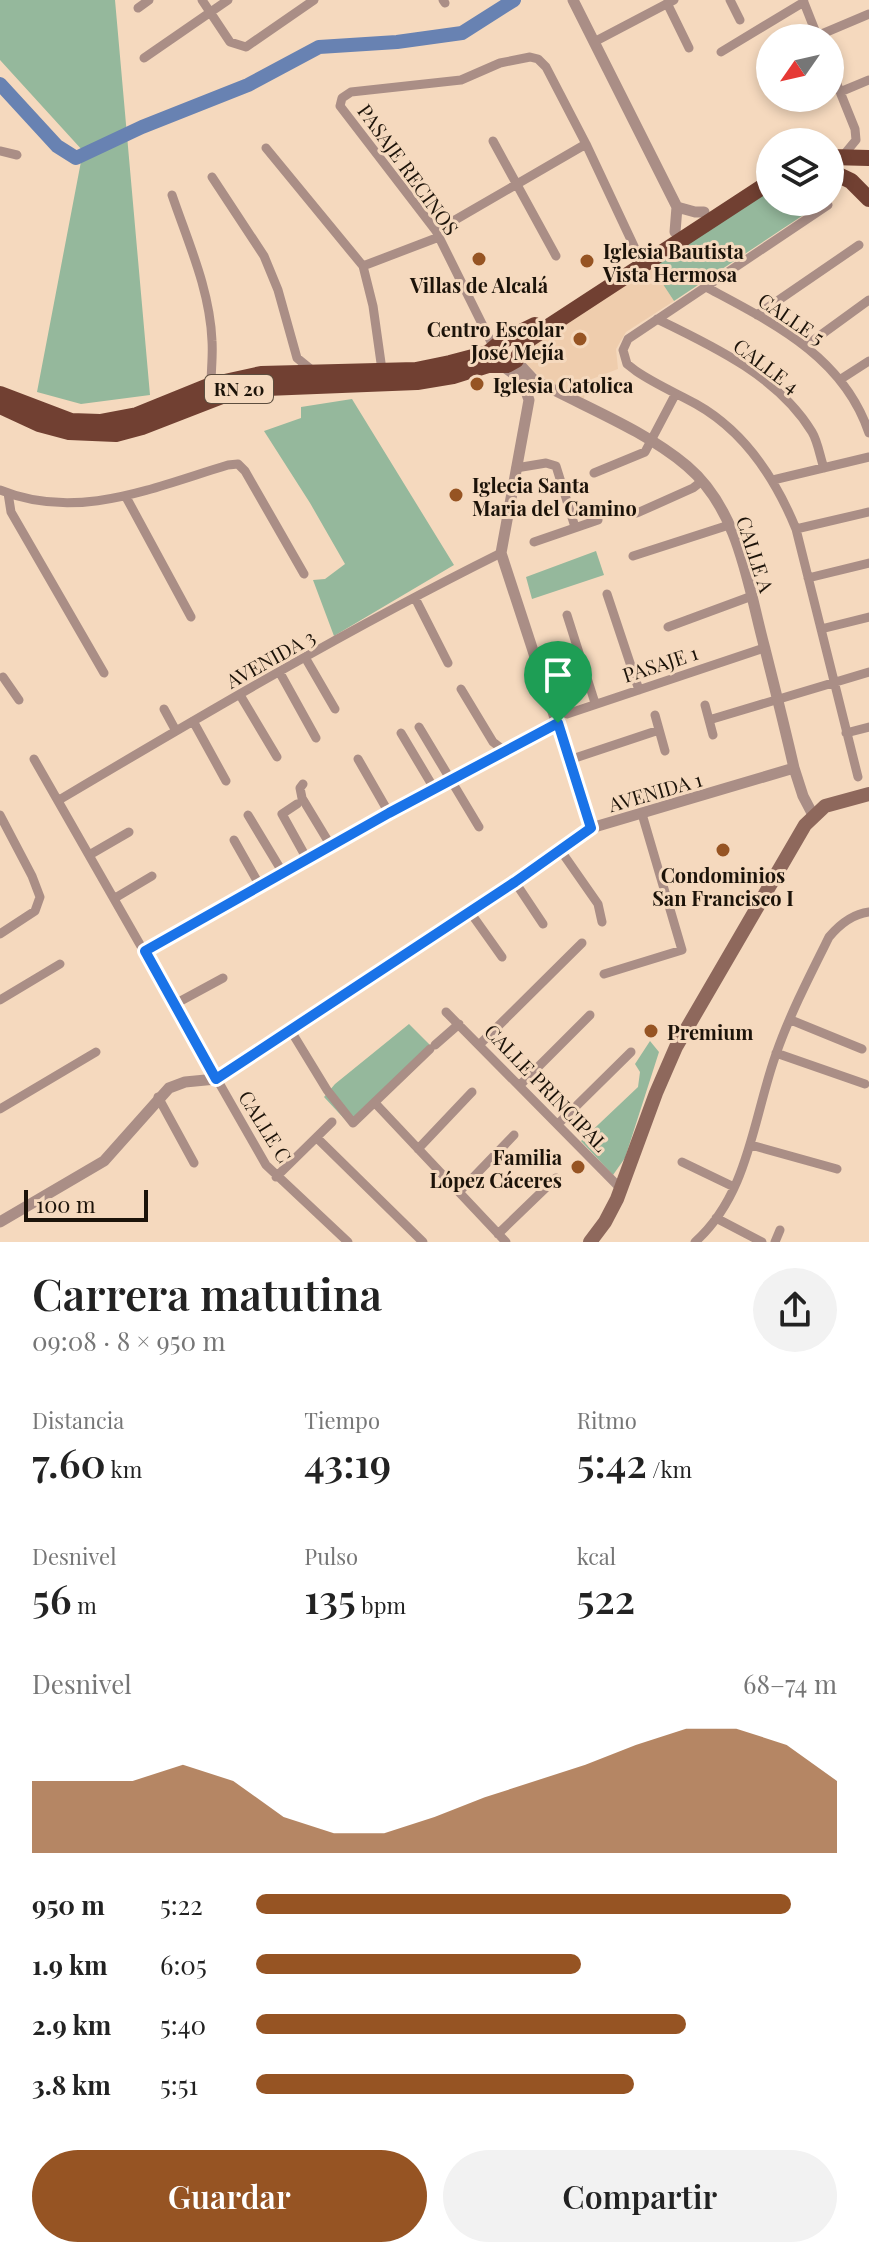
<!DOCTYPE html>
<html lang="es">
<head>
<meta charset="utf-8">
<style>
  body { margin:0; font-family:"Playfair Display",serif; background:#f2f2f2; color:#222; height:100vh; display:flex; flex-direction:column; font-size:30px; white-space:nowrap }
  * { box-sizing:border-box; margin:0 }
  p { font-size:26px; color:#767676 }
  .icon { flex:none; width:44px; height:44px; fill:none; stroke:currentColor; stroke-width:2; stroke-linecap:round; stroke-linejoin:round }
  .map { position:relative; height:1242px; overflow:hidden }
  .drawer { display:flex; flex-direction:column; background:#fff; flex:1 }
  .drawer>* { flex:none }
  .needle { width:52px; rotate:236deg }
  .tools { position:absolute; left:756px; top:24px; display:grid; gap:16px }
  .tools a { display:grid; place-items:center; width:88px; height:88px; border-radius:50%; background:#fff; box-shadow:0 4px 12px #0003; font-size:40px }
  .scale { position:absolute; left:24px; bottom:20px; width:124px; box-sizing:border-box; padding-left:8px; border:4px solid #1c1309; border-top:0; font-size:22px; line-height:28px; white-space:nowrap; color:#1c1309; -webkit-text-stroke:6px #f5d9be; paint-order:stroke }
  .pin { position:absolute; display:grid; place-items:center; width:68px; height:68px; color:#fff; margin:-82px -34px; border-radius:50% 50% 50% 0; rotate:-45deg; box-shadow:0 0 8px #0007 }
  .pin .icon { rotate:45deg }
  .round { display:grid; place-items:center; flex:none; width:84px; height:84px; border-radius:42px; background:#f2f2f2 }
  .head { display:flex; align-items:center; justify-content:space-between; height:136px; padding:0 32px }
  h1 { font-size:44px; font-weight:600; line-height:60px }
  .figures { display:grid; grid-template-columns:repeat(3,1fr); gap:12px; height:136px; padding:8px 32px }
  .figures div { display:grid; align-content:center }
  .figures b { font-size:40px; font-weight:600 }
  .figures small { font-size:22px; font-weight:400 }
  .figures p { font-size:22px }
  .chart { height:224px; padding:16px 32px }
  .chart p { display:flex; justify-content:space-between }
  .chart svg { width:100%; height:144px; margin-top:8px; fill:#965423; opacity:.7 }
  .cta { display:flex; gap:16px; margin-top:auto; padding:16px 32px }
  .cta a { flex:1; height:92px; border-radius:48px; background:#965423; color:#fff; font-size:32px; font-weight:600; line-height:92px; text-align:center }
  .cta a+a { background:#f2f2f2; color:#222 }
  ul { padding:0 32px; list-style:none; font-size:26px }
  li { display:grid; grid-template-columns:128px 96px 1fr; align-items:center; height:60px }
  li i { height:20px; border-radius:10px; background:#965423 }
  .map>svg:first-child { display:block }
  .built { fill:#efcdad }
  .green { fill:#95b89c }
  .lines { fill:none; stroke-linecap:round; stroke-linejoin:round }
  .river { stroke:#6882b2; stroke-width:14 }
  .minor { stroke:#aa8e86; stroke-width:9 }
  .tertiary { stroke:#aa8e86; stroke-width:11 }
  .secondary { stroke:#8e685c; stroke-width:14 }
  .trunk { stroke:#714032; stroke-width:16 }
  .route-casing { stroke:#fff; stroke-width:16 }
  .route { stroke:#1a73e8; stroke-width:10 }
  .poi-dot { fill:#965423; stroke:#f5d9be; stroke-width:3 }
  .labels { text-anchor:middle; dominant-baseline:central; stroke-width:6; stroke-linejoin:round; paint-order:stroke }
  .shield { fill:#f5d9be; stroke:#5d4e3f; stroke-width:2 }
  .shield-label { font-size:18px; font-weight:bold; fill:#1c1309 }
  .street-label { font-size:20px; fill:#1c1309; stroke:#f5d9be }
  .poi-label { font-size:20px; font-weight:bold; fill:#1c1309; stroke:#f5d9be; text-anchor:start }
</style>
</head>
<body>
<div class="map">
<svg width="869" height="1242" viewBox="0 0 869 1242">
  <rect width="100%" height="100%" fill="#f5d9be"/>
  <path class="built" d="M651,266L674,301L626,332L616,349L618,369L592,379L583,400L538,375L521,359L527,346Z"/>
  <path class="green" d="M0,0H115L150,395L81,404L37,392L83,151L0,60Z
    M770,189V202H823L674,301L651,266Z
    M352,399L454,565L334,636L313,580L325,579L345,564L310,503L264,431L301,418V407Z
    M596,551L604,575L532,599L526,577Z
    M409,1024L430,1045L351,1126L324,1097L335,1084Z
    M650,1041L659,1052L625,1158L613,1175L581,1141L638,1087L640,1072L635,1064Z"/>
  <g class="lines">
    <path class="river" d="M0,84L57,146L76,158L142,127L248,85L319,47L397,42L462,33L514,0"/>
    <path class="minor" d="M202,0L230,42L246,47L314,0
      M443,0L445,3
      M730,0L740,20
      M803,0L818,38
      M667,3L689,48
      M138,8L149,0
      M817,36L869,14
      M594,42L674,0
      M721,52L804,2
      M144,58L228,0
      M830,67L855,129L856,140L842,157
      M840,92L869,80
      M493,141L556,256
      M266,148L363,266L373,306L382,370
      M0,151L17,155
      M212,177L264,256L278,290L297,358L313,371
      M172,195C188,242 210,290 212,341C213,355 211,371 211,385
      M828,205L628,339L623,350L627,364L636,371C655,384 676,393 696,404C744,431 776,480 796,529L858,777
      M436,231L586,144
      M363,266L439,237
      M706,287C773,323 843,356 869,433
      M757,315L859,245
      M657,319C713,346 779,377 812,432C818,442 820,457 824,468
      M807,345L869,300
      M494,348L436,231L340,106L342,98L351,92L461,80L500,63L530,57L538,59L546,67L586,144L639,257
      M841,379L869,361
      M516,468L546,463L556,466L575,527
      M594,473L645,452L675,395
      M773,480L869,457
      M0,490C77,522 154,487 228,465L238,464L245,471L304,574
      M8,493L11,512L104,673
      M126,497L191,617
      M637,513L693,488L702,481
      M796,529L869,512
      M534,542L598,520
      M633,556L729,525
      M808,578L869,563
      M607,594L639,690
      M415,598L448,663
      M567,615L595,703
      M668,627L752,596
      M821,629L869,617
      M306,659L335,709
      M280,673L316,738
      M3,677L19,700
      M461,689L493,742L506,752
      M240,695L277,757
      M705,705L713,735
      M164,709L176,731
      M567,714L764,648
      M655,715L665,751
      M709,720L869,672
      M193,721L226,781
      M419,727L479,827
      M401,733L435,790
      M846,733L869,727
      M34,759L266,1165L348,1242
      M358,759L389,813
      M569,760L659,730
      M303,784L300,788L302,798L331,846
      M59,800C204,714 350,628 501,553
      M297,804L282,814L307,859
      M0,815L32,876L40,897L35,911L0,934
      M248,815L283,873
      M234,840L260,886
      M561,851L598,904L602,922
      M91,854L129,832
      M515,882L543,924
      M115,898L152,876
      M470,912L502,957
      M145,951L389,813L558,723
      M604,974L682,950L642,814
      M0,1000L60,964
      M175,1004L223,978
      M446,1012L621,1189
      M791,1020L862,1049
      M291,1031L327,1090L353,1123L430,1049
      M480,1044L582,943
      M435,1045L459,1024
      M776,1053L865,1084
      M520,1085L590,1015
      M158,1097L194,1163
      M375,1103L506,1242
      M0,1109L96,1052
      M558,1124L631,1052
      M317,1138L423,1242
      M751,1145L837,1169
      M418,1149L472,1092
      M682,1162L734,1187
      M276,1177L332,1122
      M459,1192L514,1135
      M716,1218L762,1242
      M498,1234L556,1178
      M695,1242C749,1194 753,1118 776,1054C790,1014 810,975 829,937C840,924 852,914 869,912
      M775,1242L780,1230"/>
    <path class="tertiary" d="M573,0L677,207L675,232
      M677,207L695,212H704
      M518,356L520,365L533,379C584,407 643,429 687,466C740,511 748,587 765,649C775,689 785,728 794,768L803,796L813,815
      M503,366L522,380L529,400L501,553L591,828
      M0,1222L104,1161L169,1088L185,1082L216,1079L223,1075L561,851L591,828L794,768"/>
    <path class="secondary" d="M590,1242L605,1222L617,1199L656,1093L676,1047L805,825L825,806L869,794"/>
    <path class="trunk" d="M830,157L869,158
      M830,171L851,181L869,199
      M0,394L71,421L100,422L137,415L211,385L261,374L416,370L450,363L488,353L502,341L535,325
      M0,406L39,424L69,432L116,434L142,427L240,389L417,382L453,376L488,365H507L516,360L528,340L770,182"/>
  </g>
  <g class="lines">
    <defs>
      <path id="route" d="M558,723L591,828L515,882L216,1079L145,951L389,813Z"/>
    </defs>
    <use href="#route" class="route-casing"/>
    <use href="#route" class="route"/>
  </g>
  <g class="poi-dot">
    <circle cx="479" cy="259" r="8"/>
    <circle cx="587" cy="261" r="8"/>
    <circle cx="580" cy="339" r="8"/>
    <circle cx="477" cy="384" r="8"/>
    <circle cx="456" cy="495" r="8"/>
    <circle cx="723" cy="850" r="8"/>
    <circle cx="651" cy="1031" r="8"/>
    <circle cx="578" cy="1167" r="8"/>
  </g>
  <g class="labels">
    <rect class="shield" x="205" y="375" width="68" height="28" rx="6"/>
    <g class="shield-label">
      <text x="239" y="389">RN 20</text>
    </g>
    <g class="street-label">
      <text transform="translate(409 169) rotate(54)">PASAJE RECINOS</text>
      <text transform="translate(792 318) rotate(34)">CALLE 5</text>
      <text transform="translate(767 365) rotate(37)">CALLE 4</text>
      <text transform="translate(756 554) rotate(72)">CALLE A</text>
      <text transform="translate(270 658) rotate(-29)">AVENIDA 3</text>
      <text transform="translate(660 663) rotate(-18)">PASAJE 1</text>
      <text transform="translate(655 791) rotate(-16)">AVENIDA 1</text>
      <text transform="translate(547 1087) rotate(46)">CALLE PRINCIPAL</text>
      <text transform="translate(266 1126) rotate(58)">CALLE C</text>
    </g>
    <g class="poi-label">
      <text x="603" y="250">Iglesia Bautista<tspan x="603" dy="23">Vista Hermosa</tspan></text>
      <text x="479" y="284" text-anchor="middle">Villas de Alcalá</text>
      <text x="564" y="328" text-anchor="end">Centro Escolar<tspan x="564" dy="23">José Mejía</tspan></text>
      <text x="493" y="384">Iglesia Catolica</text>
      <text x="472" y="484">Iglecia Santa<tspan x="472" dy="23">Maria del Camino</tspan></text>
      <text x="723" y="874" text-anchor="middle">Condominios<tspan x="723" dy="23">San Francisco I</tspan></text>
      <text x="667" y="1031">Premium</text>
      <text x="562" y="1156" text-anchor="end">Familia<tspan x="562" dy="23">López Cáceres</tspan></text>
    </g>
  </g>
</svg>
<div class="tools">
<a><svg class="needle" viewBox="-14 -14 28 28"><path d="M0-13l5 13h-10z" fill="#e53935"/><path d="M0 13l5-13h-10z" fill="#767676"/></svg></a>
<a><svg class="icon" aria-label="layers" viewBox="0 0 24 24"><path d="M12 4l9 5-9 5-9-5zM3 14l9 5 9-5"/></svg></a>
</div>
<div class="scale">100 m</div>
<div class="pin" style="left:558px;top:723px;background:#1e9e55"><svg class="icon" aria-label="arrive" viewBox="0 0 24 24"><path d="M6 21V4h12l-3 4 3 4H6"/></svg></div>
</div>
<section class="drawer">
<div class="head"><div><h1>Carrera matutina</h1><p>09:08 · 8 × 950 m</p></div><a class="round"><svg class="icon" aria-label="share" viewBox="0 0 24 24"><path d="M12 15V3M7 8l5-5 5 5M5 13v7h14v-7"/></svg></a></div>
<div class="figures">
<div><p>Distancia</p><b>7.60<small> km</small></b></div>
<div><p>Tiempo</p><b>43:19</b></div>
<div><p>Ritmo</p><b>5:42<small> /km</small></b></div>
</div>
<div class="figures">
<div><p>Desnivel</p><b>56<small> m</small></b></div>
<div><p>Pulso</p><b>135<small> bpm</small></b></div>
<div><p>kcal</p><b>522</b></div>
</div>
<div class="chart"><p><span>Desnivel</span>68–74 m</p>
<svg viewBox="0 0 160 44" preserveAspectRatio="none"><path d="M0 44V22L10 22L20 22L30 17L40 22L50 33L60 38L70 38L80 33L90 27L100 22L110 17L120 11L130 6L140 6L150 11L160 22V44z"/></svg>
</div>
<ul>
<li><b>950 m</b>5:22<i style="width:92%"></i></li>
<li><b>1.9 km</b>6:05<i style="width:56%"></i></li>
<li><b>2.9 km</b>5:40<i style="width:74%"></i></li>
<li><b>3.8 km</b>5:51<i style="width:65%"></i></li>
</ul>
<div class="cta"><a>Guardar</a><a>Compartir</a></div>
</section>
</body>
</html>
